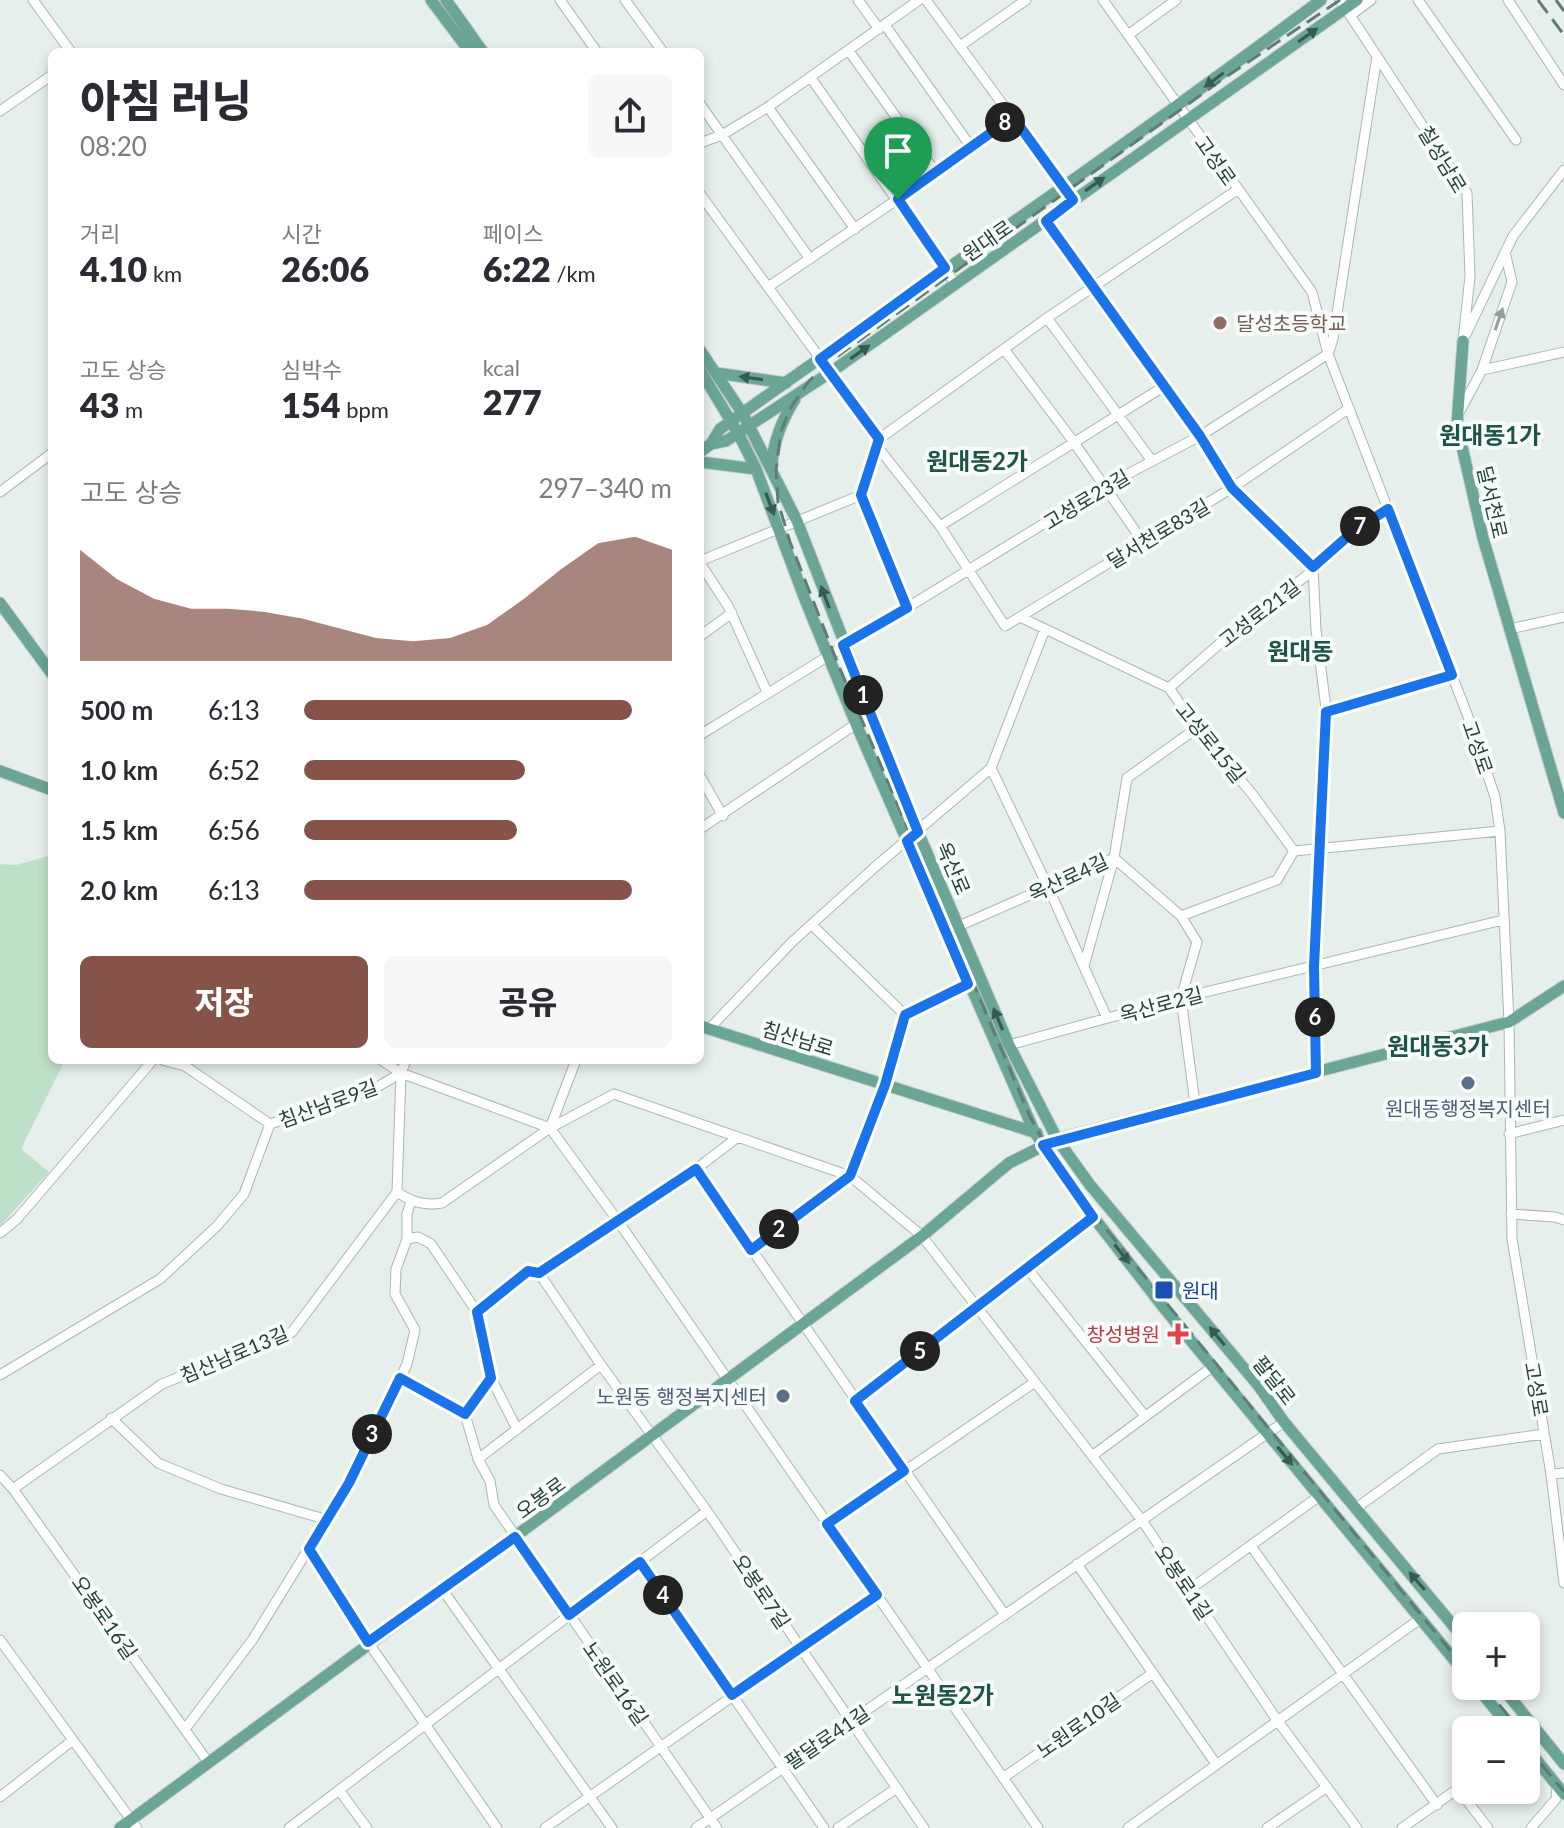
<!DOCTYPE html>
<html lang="ko">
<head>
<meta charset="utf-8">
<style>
  body { margin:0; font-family:Lato,"Noto Sans KR",sans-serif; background:#f7f7f7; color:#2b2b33; height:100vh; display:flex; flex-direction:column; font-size:30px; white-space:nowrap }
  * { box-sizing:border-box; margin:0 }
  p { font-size:26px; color:#7c7c81 }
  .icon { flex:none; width:44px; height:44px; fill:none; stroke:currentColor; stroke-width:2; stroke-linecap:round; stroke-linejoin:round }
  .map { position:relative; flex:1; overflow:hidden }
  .sheet { position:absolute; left:48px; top:48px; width:656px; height:1016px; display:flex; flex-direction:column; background:#fff; border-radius:12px; box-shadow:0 4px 12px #0003 }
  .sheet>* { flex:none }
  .controls { position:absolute; left:1452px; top:1612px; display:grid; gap:16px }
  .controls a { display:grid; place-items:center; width:88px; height:88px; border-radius:12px; background:#fff; box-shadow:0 4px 12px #0003; font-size:40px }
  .pin { position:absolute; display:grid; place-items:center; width:68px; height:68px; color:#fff; margin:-82px -34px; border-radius:50% 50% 50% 0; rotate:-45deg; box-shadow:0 0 8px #0007 }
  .pin .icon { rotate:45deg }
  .km { position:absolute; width:40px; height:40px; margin:-20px; border-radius:50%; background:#222; color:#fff; font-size:22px; line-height:40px; text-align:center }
  .round { display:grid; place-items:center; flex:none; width:84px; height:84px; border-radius:12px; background:#f7f7f7 }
  .head { display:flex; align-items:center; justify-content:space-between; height:136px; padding:0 32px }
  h1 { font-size:44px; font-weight:800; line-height:60px }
  .metrics { display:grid; grid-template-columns:repeat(3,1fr); gap:12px; height:136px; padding:8px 32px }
  .metrics div { display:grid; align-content:center }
  .metrics b { font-size:34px; font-weight:800 }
  .metrics small { font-size:22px; font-weight:400 }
  .metrics p { font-size:22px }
  .chart { height:224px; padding:16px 32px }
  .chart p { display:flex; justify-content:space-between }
  .chart svg { width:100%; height:144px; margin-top:8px; fill:#855347; opacity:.7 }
  .action { display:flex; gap:16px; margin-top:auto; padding:16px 32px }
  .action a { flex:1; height:92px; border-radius:12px; background:#855347; color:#fff; font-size:32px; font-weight:800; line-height:92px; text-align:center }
  .action a+a { background:#f7f7f7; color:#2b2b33 }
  ul { padding:0 32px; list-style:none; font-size:26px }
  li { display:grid; grid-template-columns:128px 96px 1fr; align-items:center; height:60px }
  li i { height:20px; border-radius:10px; background:#855347 }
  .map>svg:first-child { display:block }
  .green { fill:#bfe0c8 }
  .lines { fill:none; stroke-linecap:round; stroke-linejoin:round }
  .minor-casing { stroke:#a8b8b2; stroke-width:11 }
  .major-casing { stroke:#c2cac8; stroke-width:13 }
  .minor { stroke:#fff; stroke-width:9 }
  .major { stroke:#6aa596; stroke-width:11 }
  .rail { stroke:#5f7d75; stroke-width:3; stroke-dasharray:16 8; stroke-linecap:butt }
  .oneway { fill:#365b51 }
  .oneway2 { fill:#92a09c }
  .route-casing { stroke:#fff; stroke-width:16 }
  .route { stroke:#1a73e8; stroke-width:10 }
  .education-dot { fill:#8d6e63; stroke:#f7fbf9; stroke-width:3 }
  .service-dot { fill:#5c6f8a; stroke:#f7fbf9; stroke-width:3 }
  .transit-dot { fill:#1a4fb4; stroke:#f7fbf9; stroke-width:3 }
  .health-dot { fill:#e0444e; stroke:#f7fbf9; stroke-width:3 }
  .labels { text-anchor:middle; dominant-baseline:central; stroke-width:8; stroke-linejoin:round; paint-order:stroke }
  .street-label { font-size:20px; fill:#24423a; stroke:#f7fbf9 }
  .education-label { font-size:20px; fill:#785e54; stroke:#f7fbf9; text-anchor:start }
  .service-label { font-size:20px; fill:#4e5e75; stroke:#f7fbf9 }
  .transit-label { font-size:20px; fill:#164399; stroke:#f7fbf9; text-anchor:start }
  .health-label { font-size:20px; fill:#be3a42; stroke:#f7fbf9; text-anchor:end }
  .quarter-label { font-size:24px; font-weight:bold; fill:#1f5548; stroke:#f7fbf9 }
</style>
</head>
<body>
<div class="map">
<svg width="1564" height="1828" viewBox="0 0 1564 1828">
  <rect width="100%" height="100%" fill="#e6efeb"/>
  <path class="green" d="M52,855V1060H65L21,1149L49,1172L0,1226V864L16,865Z"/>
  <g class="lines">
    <defs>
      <path id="minor" d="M33,0L71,52
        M560,0L597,52
        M625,0L663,52
        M858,0L879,29
        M926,0L1073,200
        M1103,0L1312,292L1328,354L1472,727L1495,797L1500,831L1509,1022L1512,1239L1551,1474L1564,1583
        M1340,0L1467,193L1470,276L1463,341
        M1418,0L1516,140
        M1508,0L1564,85
        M1351,15L1371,0
        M885,25L971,147
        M1128,35L1176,0
        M960,46L1026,0
        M849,51L936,173
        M811,78L956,285
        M700,104L810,259
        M768,107L855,229
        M0,111L52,75
        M700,143L722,135L768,107L919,0
        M700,194L879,439L861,495L907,608
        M1046,221L1200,436L1232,488L1313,567L1316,630L1327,716L1314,967L1316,1073
        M768,287L898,199L1013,117
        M1047,318L1152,461
        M1466,334L1513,236L1564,170
        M1004,349L1073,441L1143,542
        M1482,370L1564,352
        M1459,413L1482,370L1512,282L1505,252
        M879,439L1047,318L1237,190
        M876,445L940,526L1005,626L1232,488L1348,409
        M0,492L52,453
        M940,526L1163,387
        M700,561L861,495
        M700,563L728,606L767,692
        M1020,617L1169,688L1197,728L1253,795L1294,851
        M1510,629L1564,617
        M700,636L732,613
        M1169,688L1233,632L1306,576L1355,530L1388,509
        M1326,712L1452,675
        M700,735L1105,486L1200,436L1328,354L1333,339L1377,56
        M991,768L1048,887L1107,1018
        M700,776L723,816
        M700,829L856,724
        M1294,851L1500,831
        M1114,858L1181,916L1197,942L1181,998L1195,1104
        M1181,916L1277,880L1294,851
        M812,925L905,1015
        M959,926L1114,858
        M1084,966L1114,858L1127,778L1197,728
        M905,1015L968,984
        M709,1029L792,942L875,867L991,768L1045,629
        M1009,1045L1181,998L1503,920
        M162,1060L185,1066L270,1124L374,1089L401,1073L406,1060
        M381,1060L401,1073L550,1128
        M550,1128L618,1221L1038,1828
        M550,1128L576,1060
        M1509,1134L1564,1120
        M696,1169L1005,1615
        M397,1192C412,1202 424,1206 442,1203L550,1128L614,1094L850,1176L922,1236L1141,1519L1277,1720L1357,1828
        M1511,1214L1555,1217L1564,1220
        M0,1233L17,1219L153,1060
        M407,1239L418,1237L431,1244L477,1312L491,1378L517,1429
        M751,1250L850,1176L885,1085L905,1015
        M1027,1268L1145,1416
        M539,1273L601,1365L707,1511L924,1828
        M477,1312L528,1271L539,1273L696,1169L738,1137
        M0,1375L160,1279L217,1226L244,1194L270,1124
        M400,1378L465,1414L478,1459L490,1481L494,1505L717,1828
        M855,1401L1093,1217
        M465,1414L491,1378
        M111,1418L158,1463L221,1489L328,1520
        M1092,1456L1212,1367
        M478,1459L601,1365
        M1551,1474L1564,1473
        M0,1475L13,1489L208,1762
        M13,1489L162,1384L292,1332L397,1192L401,1073
        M1355,1509L1438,1449L1544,1434
        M827,1524L1035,1382
        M1251,1546L1437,1805
        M309,1549L368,1642L497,1828
        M640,1562L824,1828
        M1077,1564L1216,1764
        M442,1589L612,1828
        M1189,1590L1318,1497
        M0,1640L137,1828
        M185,1729L253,1639L349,1483L407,1364L415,1330L395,1294L396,1269L407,1239V1214L411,1201
        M1003,1778L1153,1673
        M1458,1789L1488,1828
        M339,1790L367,1828
        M0,1797L73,1740
        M289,1828L707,1511
        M545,1828L877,1595
        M696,1828L1284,1422
        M838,1828L897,1788
        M1128,1828L1420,1619
        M1267,1828L1327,1787
        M1402,1828L1466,1783
        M1531,1828L1556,1799L1557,1786"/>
      <path id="major" d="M431,0L470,52
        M446,0L483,52
        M1463,341L1457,425L1483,538L1564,813
        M700,350L743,414L797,521L918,832L1009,1045L1057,1139L1090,1185L1258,1385L1284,1422L1466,1641
        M700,370L738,433L756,469L806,602L856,724L1034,1131L1074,1192L1164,1308L1466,1674
        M716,373L786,383
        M711,444L726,441L831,372L1357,0
        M700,452L711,444L720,429C921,286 1124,147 1321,0
        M700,462L756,469
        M772,466C772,444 783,418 795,399
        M0,603L52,674
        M0,771L52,790
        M700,1026L1037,1133
        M1476,1686L1512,1730
        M1501,1686L1564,1764
        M1526,1747L1564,1794
        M120,1828L922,1236L1009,1163L1057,1139L1509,1022L1564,986"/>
    </defs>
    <use href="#minor" class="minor-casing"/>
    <use href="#major" class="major-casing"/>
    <use href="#minor" class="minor"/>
    <use href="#major" class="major"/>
    <path class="rail" d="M1340,0L1223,79L835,358L809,381L791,407L781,431L776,470L778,502L790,542L838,664L1030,1117L1050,1153L1079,1196L1466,1670
      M1538,0L1564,35
      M1556,0L1564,11
      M1484,1686L1520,1730
      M1526,1745L1564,1792"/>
  </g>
  <defs><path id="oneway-solid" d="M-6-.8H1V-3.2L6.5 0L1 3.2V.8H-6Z" transform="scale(2)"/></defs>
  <g class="oneway">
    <use href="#oneway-solid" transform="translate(1308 35) rotate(-35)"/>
    <use href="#oneway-solid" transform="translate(1214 80) rotate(143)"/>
    <use href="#oneway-solid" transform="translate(1095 184) rotate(-35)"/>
    <use href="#oneway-solid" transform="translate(860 352) rotate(-35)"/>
    <use href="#oneway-solid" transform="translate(751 378) rotate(-172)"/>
    <use href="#oneway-solid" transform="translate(770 504) rotate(69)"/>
    <use href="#oneway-solid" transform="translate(825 597) rotate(-111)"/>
    <use href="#oneway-solid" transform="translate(998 1019) rotate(-113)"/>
    <use href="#oneway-solid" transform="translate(1122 1254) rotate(52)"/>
    <use href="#oneway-solid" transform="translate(1217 1336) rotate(-130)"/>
    <use href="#oneway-solid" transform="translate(1285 1456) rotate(51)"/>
    <use href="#oneway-solid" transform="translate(1417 1581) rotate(-131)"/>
  </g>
  <use class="oneway2" href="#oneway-solid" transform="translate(1499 319) rotate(-71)"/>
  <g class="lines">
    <defs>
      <path id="route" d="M1013,117L1073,200L1046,221L1200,436L1232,488L1313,567L1355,530L1388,509L1452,675L1326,712L1314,967L1316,1073L1043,1145L1093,1217L855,1401L904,1471L827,1524L877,1595L732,1695L640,1562L569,1615L515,1537L368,1642L309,1549L349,1483L400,1378L465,1414L491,1378L477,1312L528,1271L539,1273L696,1169L751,1250L850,1176L885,1085L905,1015L968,984L907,841L918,832L843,645L907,608L861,495L879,439L820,359L945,268L898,199Z"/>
    </defs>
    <use href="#route" class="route-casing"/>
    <use href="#route" class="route"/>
  </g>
  <circle class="education-dot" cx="1220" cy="323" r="8"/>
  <g class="service-dot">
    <circle cx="1468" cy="1083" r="8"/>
    <circle cx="783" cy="1396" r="8"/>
  </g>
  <rect class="transit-dot" x="1154" y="1280" width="20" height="20" rx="4"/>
  <path class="health-dot" d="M1174 1322h8v8h8v8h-8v8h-8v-8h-8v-8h8z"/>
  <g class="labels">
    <g class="street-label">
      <text transform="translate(1443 159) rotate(59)">칠성남로</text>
      <text transform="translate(1216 160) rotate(55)">고성로</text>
      <text transform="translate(987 240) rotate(-35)">원대로</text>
      <text transform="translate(1086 499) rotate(-31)">고성로23길</text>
      <text transform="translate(1493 502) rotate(77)">달서천로</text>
      <text transform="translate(1158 533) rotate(-31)">달서천로83길</text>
      <text transform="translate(1259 613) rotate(-38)">고성로21길</text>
      <text transform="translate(1211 742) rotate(51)">고성로15길</text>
      <text transform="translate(1478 747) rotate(71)">고성로</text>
      <text transform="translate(954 868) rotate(67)">옥산로</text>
      <text transform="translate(1068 877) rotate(-25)">옥산로4길</text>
      <text transform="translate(1161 1004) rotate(-15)">옥산로2길</text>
      <text transform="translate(798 1038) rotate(17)">침산남로</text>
      <text transform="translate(328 1103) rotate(-20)">침산남로9길</text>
      <text transform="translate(234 1354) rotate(-23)">침산남로13길</text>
      <text transform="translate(1275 1380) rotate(52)">팔달로</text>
      <text transform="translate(1537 1389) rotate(80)">고성로</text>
      <text transform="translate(540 1497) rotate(-36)">오봉로</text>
      <text transform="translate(1184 1582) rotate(56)">오봉로1길</text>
      <text transform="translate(762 1591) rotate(56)">오봉로7길</text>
      <text transform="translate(105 1617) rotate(55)">오봉로16길</text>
      <text transform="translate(616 1683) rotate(55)">노원로16길</text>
      <text transform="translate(1078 1725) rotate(-35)">노원로10길</text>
      <text transform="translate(827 1737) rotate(-34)">팔달로41길</text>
    </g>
    <g class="education-label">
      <text x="1236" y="323">달성초등학교</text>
    </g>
    <g class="service-label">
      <text x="1468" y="1108">원대동행정복지센터</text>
      <text x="767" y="1396" text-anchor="end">노원동 행정복지센터</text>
    </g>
    <g class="transit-label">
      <text x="1182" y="1290">원대</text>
    </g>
    <g class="health-label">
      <text x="1160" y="1334">창성병원</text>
    </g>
    <g class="quarter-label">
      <text x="1490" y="434">원대동1가</text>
      <text x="977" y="460">원대동2가</text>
      <text x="1300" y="650">원대동</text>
      <text x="1438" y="1045">원대동3가</text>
      <text x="943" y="1694">노원동2가</text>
    </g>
  </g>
</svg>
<div class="controls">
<a>+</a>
<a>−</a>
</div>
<div class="pin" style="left:898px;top:199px;background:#1e9e55"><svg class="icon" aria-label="arrive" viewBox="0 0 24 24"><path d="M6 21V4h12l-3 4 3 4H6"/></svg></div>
<b class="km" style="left:863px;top:695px">1</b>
<b class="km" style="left:779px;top:1229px">2</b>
<b class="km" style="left:372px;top:1434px">3</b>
<b class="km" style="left:663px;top:1595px">4</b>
<b class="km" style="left:920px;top:1351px">5</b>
<b class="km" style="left:1315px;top:1017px">6</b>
<b class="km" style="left:1360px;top:526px">7</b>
<b class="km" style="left:1005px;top:122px">8</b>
<section class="sheet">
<div class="head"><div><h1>아침 러닝</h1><p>08:20</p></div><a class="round"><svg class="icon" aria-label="share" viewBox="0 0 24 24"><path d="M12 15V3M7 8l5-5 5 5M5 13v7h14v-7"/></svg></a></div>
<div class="metrics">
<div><p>거리</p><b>4.10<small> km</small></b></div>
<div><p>시간</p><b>26:06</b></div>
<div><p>페이스</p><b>6:22<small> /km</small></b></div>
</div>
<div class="metrics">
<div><p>고도 상승</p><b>43<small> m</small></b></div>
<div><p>심박수</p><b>154<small> bpm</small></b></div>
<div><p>kcal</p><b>277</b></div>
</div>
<div class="chart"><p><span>고도 상승</span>297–340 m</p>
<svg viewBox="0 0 160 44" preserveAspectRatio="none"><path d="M0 44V10L10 19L20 25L30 28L40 28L50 29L60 31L70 34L80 37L90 38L100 37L110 33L120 25L130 16L140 8L150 6L160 10V44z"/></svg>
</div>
<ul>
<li><b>500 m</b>6:13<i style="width:89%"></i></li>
<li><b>1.0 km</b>6:52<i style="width:60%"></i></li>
<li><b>1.5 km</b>6:56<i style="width:58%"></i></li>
<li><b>2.0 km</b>6:13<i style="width:89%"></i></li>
</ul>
<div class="action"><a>저장</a><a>공유</a></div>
</section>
</div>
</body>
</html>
